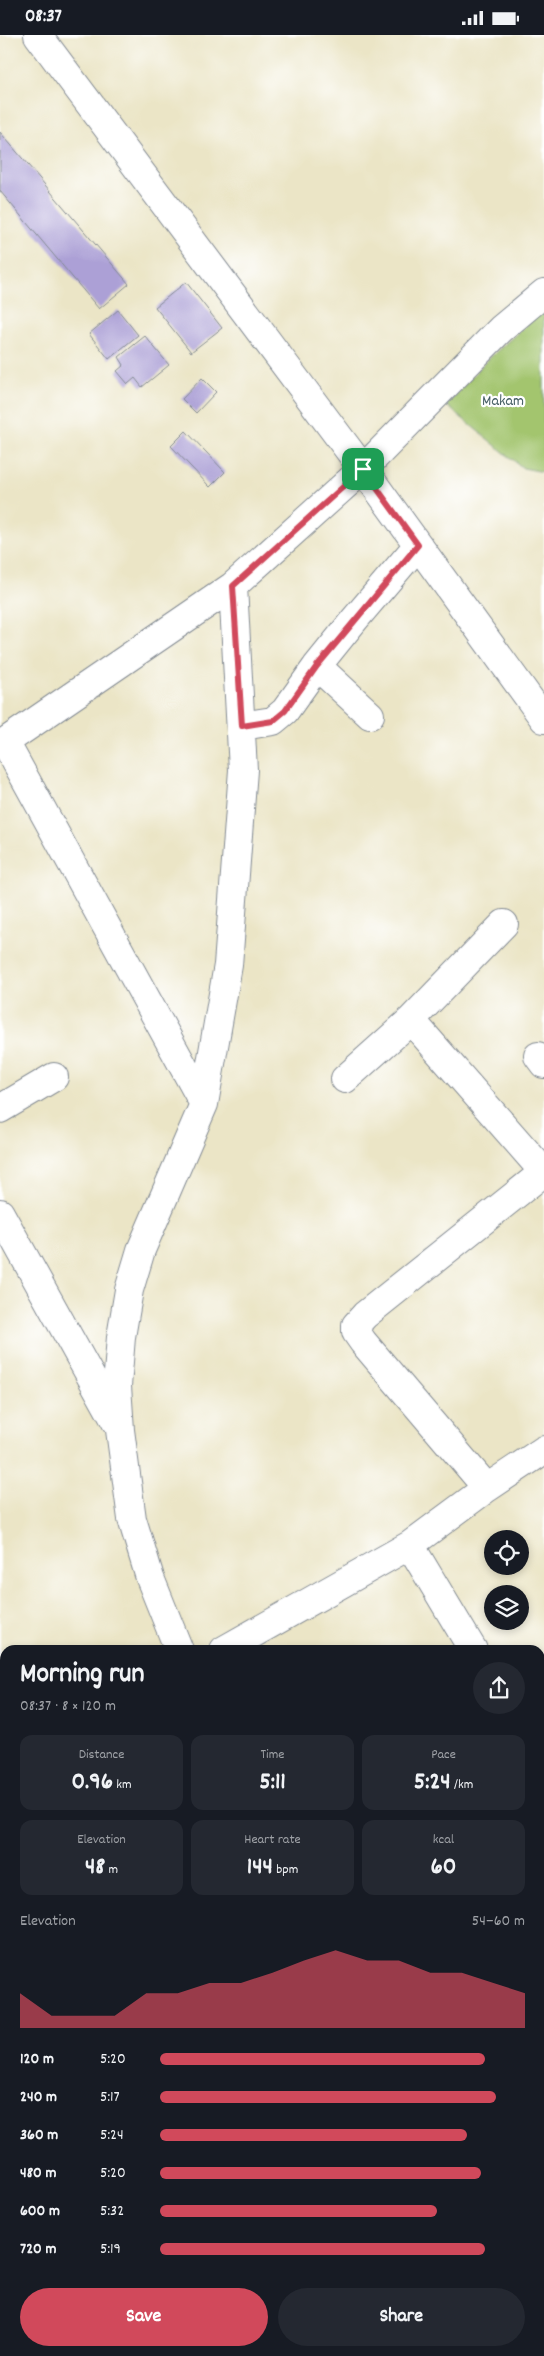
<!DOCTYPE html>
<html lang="en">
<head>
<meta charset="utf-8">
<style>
  body { margin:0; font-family:Dekko,sans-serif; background:#242831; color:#f1f3f6; height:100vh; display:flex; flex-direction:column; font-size:19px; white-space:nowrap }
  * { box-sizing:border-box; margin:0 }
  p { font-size:16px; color:#9ea1a6 }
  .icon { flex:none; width:28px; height:28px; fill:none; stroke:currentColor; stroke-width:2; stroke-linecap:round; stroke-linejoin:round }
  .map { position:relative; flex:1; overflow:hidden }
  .details { position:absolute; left:0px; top:1610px; width:545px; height:711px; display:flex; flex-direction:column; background:#171b24; border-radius:15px 15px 0 0; box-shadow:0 2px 8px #0003 }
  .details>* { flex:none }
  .buttons { position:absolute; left:484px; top:1495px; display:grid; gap:10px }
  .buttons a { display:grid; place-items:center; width:45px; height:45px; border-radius:50%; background:#171b24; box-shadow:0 2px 8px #0003; font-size:25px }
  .pin { position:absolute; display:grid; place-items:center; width:42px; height:42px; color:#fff; margin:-21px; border-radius:10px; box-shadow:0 2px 8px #0006 }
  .round { display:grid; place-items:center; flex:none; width:52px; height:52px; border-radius:26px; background:#242831 }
  .summary { display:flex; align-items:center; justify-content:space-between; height:85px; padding:0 20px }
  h1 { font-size:28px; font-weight:700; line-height:38px }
  .stats { display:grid; grid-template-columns:repeat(3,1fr); gap:8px; height:85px; padding:5px 20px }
  .stats div { display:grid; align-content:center; border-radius:12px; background:#242831; text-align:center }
  .stats b { font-size:25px; font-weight:700 }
  .stats small { font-size:14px; font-weight:400 }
  .stats p { font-size:14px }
  .chart { height:140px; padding:10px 20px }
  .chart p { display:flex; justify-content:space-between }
  .chart svg { width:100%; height:90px; margin-top:5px; fill:#d1495b; opacity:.7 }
  .primary-button { display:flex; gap:10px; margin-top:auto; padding:10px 20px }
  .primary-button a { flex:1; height:58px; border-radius:30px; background:#d1495b; color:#fff; font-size:20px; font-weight:700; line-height:58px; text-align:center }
  .primary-button a+a { background:#242831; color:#f1f3f6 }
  ul { padding:0 20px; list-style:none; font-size:16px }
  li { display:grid; grid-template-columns:80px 60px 1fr; align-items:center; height:38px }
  li i { height:12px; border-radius:6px; background:#d1495b }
  .status { display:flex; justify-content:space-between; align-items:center; height:35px; padding:0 25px; background:#171b24; direction:ltr }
  .status svg { height:14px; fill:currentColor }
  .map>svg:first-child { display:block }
  .green { fill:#a3c56e; stroke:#5f7a66 }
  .building { fill:#aca0d6 }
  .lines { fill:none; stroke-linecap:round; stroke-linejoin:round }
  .minor-casing { stroke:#838a92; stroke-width:30 }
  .minor { stroke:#fff; stroke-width:28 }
  .route-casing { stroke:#fff; stroke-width:10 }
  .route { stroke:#d1495b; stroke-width:6 }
  .labels { text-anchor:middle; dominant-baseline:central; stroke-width:4.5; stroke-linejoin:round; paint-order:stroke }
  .park-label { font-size:16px; fill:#445c63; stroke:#fff }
</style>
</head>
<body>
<div class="status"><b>08:37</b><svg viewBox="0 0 49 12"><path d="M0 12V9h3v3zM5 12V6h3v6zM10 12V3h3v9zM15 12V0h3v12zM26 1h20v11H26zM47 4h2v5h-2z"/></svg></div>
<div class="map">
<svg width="544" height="2321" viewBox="0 0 544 2321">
  <rect width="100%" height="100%" fill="#fff"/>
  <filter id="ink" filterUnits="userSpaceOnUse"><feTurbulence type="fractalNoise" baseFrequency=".02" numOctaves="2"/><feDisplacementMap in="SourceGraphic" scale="10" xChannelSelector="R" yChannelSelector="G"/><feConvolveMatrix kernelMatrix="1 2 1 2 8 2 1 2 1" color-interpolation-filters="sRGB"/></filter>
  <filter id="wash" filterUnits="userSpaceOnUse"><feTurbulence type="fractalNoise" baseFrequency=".0096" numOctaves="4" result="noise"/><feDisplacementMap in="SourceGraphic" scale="20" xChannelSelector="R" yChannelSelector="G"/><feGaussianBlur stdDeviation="1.12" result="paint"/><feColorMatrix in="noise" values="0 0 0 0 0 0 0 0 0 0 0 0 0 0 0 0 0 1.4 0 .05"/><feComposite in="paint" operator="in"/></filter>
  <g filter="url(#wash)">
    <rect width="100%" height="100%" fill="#ebe5c6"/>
    <path class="green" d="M544,274V437L523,433L446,370L485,327Z"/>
    <g id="blocks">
      <path class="building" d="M0,97L129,249L99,274L0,156Z
        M186,247L222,293L191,317L155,272Z
        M118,275L138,300L109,324L89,299Z
        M145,301L169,330L142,352L135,343L128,349L117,336L124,330L119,322Z
        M202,343L216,357L196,378L182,364Z
        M186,396L225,437L210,452L171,411Z"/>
    </g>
  </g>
  <g filter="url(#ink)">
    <use href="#blocks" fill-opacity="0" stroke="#838a92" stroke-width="1"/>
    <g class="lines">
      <defs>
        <path id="minor" d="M38,0L363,434L233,551L5,707L204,1069
          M544,258L501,294L363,434L544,684
          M317,631L370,680
          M242,691L273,686L285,676L317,631L355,584L418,510
          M411,985L544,1137
          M538,1021L544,1029
          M345,1044L411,985L504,889
          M0,1074L54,1042
          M0,1178L116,1387
          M487,1453L363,1307L356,1297V1290L365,1280L544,1137
          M410,1510L473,1615
          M179,1615L150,1543L132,1484L120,1395L117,1351L121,1302L129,1255L141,1215L204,1069L228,930L243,735L233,551
          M224,1615L410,1510L487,1453L544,1415
          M540,1728L544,1734
          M0,1741L5,1738
          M0,2056L5,2059
          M540,2082L544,2080
          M540,2119L544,2118
          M540,2161L544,2167
          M148,2316L151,2321
          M115,2321L123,2316"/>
      </defs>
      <use href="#minor" class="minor-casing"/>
      <use href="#minor" class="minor"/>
    </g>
  </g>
  <g class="lines" filter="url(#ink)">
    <defs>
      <path id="route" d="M363,434L418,510L317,631L285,676L273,686L242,691L233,551Z"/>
    </defs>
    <use href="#route" class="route-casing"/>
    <use href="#route" class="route"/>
  </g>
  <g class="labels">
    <g class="park-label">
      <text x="503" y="366">Makam</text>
    </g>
  </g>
</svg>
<div class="buttons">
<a><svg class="icon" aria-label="locate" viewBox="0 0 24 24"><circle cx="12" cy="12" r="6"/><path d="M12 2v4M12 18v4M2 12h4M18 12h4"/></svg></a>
<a><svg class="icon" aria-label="layers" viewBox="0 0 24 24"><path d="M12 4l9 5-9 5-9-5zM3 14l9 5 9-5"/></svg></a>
</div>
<div class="pin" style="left:363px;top:434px;background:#1e9e55"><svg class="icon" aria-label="arrive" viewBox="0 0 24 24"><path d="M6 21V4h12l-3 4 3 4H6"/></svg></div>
<section class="details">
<div class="summary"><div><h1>Morning run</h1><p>08:37 · 8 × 120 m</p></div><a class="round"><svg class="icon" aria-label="share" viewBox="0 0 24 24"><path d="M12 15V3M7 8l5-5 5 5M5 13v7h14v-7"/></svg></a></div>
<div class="stats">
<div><p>Distance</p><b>0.96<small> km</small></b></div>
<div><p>Time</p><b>5:11</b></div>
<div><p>Pace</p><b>5:24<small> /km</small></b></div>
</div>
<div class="stats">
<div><p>Elevation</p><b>48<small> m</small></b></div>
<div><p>Heart rate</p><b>144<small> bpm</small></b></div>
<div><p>kcal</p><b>60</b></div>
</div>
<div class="chart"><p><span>Elevation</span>54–60 m</p>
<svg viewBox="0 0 160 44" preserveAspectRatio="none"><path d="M0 44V27L10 38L20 38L30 38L40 27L50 27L60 22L70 22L80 17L90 11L100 6L110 11L120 11L130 17L140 17L150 22L160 27V44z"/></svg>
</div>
<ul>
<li><b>120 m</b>5:20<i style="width:89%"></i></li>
<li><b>240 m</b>5:17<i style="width:92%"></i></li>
<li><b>360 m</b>5:24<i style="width:84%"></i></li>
<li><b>480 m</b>5:20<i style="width:88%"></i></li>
<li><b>600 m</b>5:32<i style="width:76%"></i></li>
<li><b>720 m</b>5:19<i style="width:89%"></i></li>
</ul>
<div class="primary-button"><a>Save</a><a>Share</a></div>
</section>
</div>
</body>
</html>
